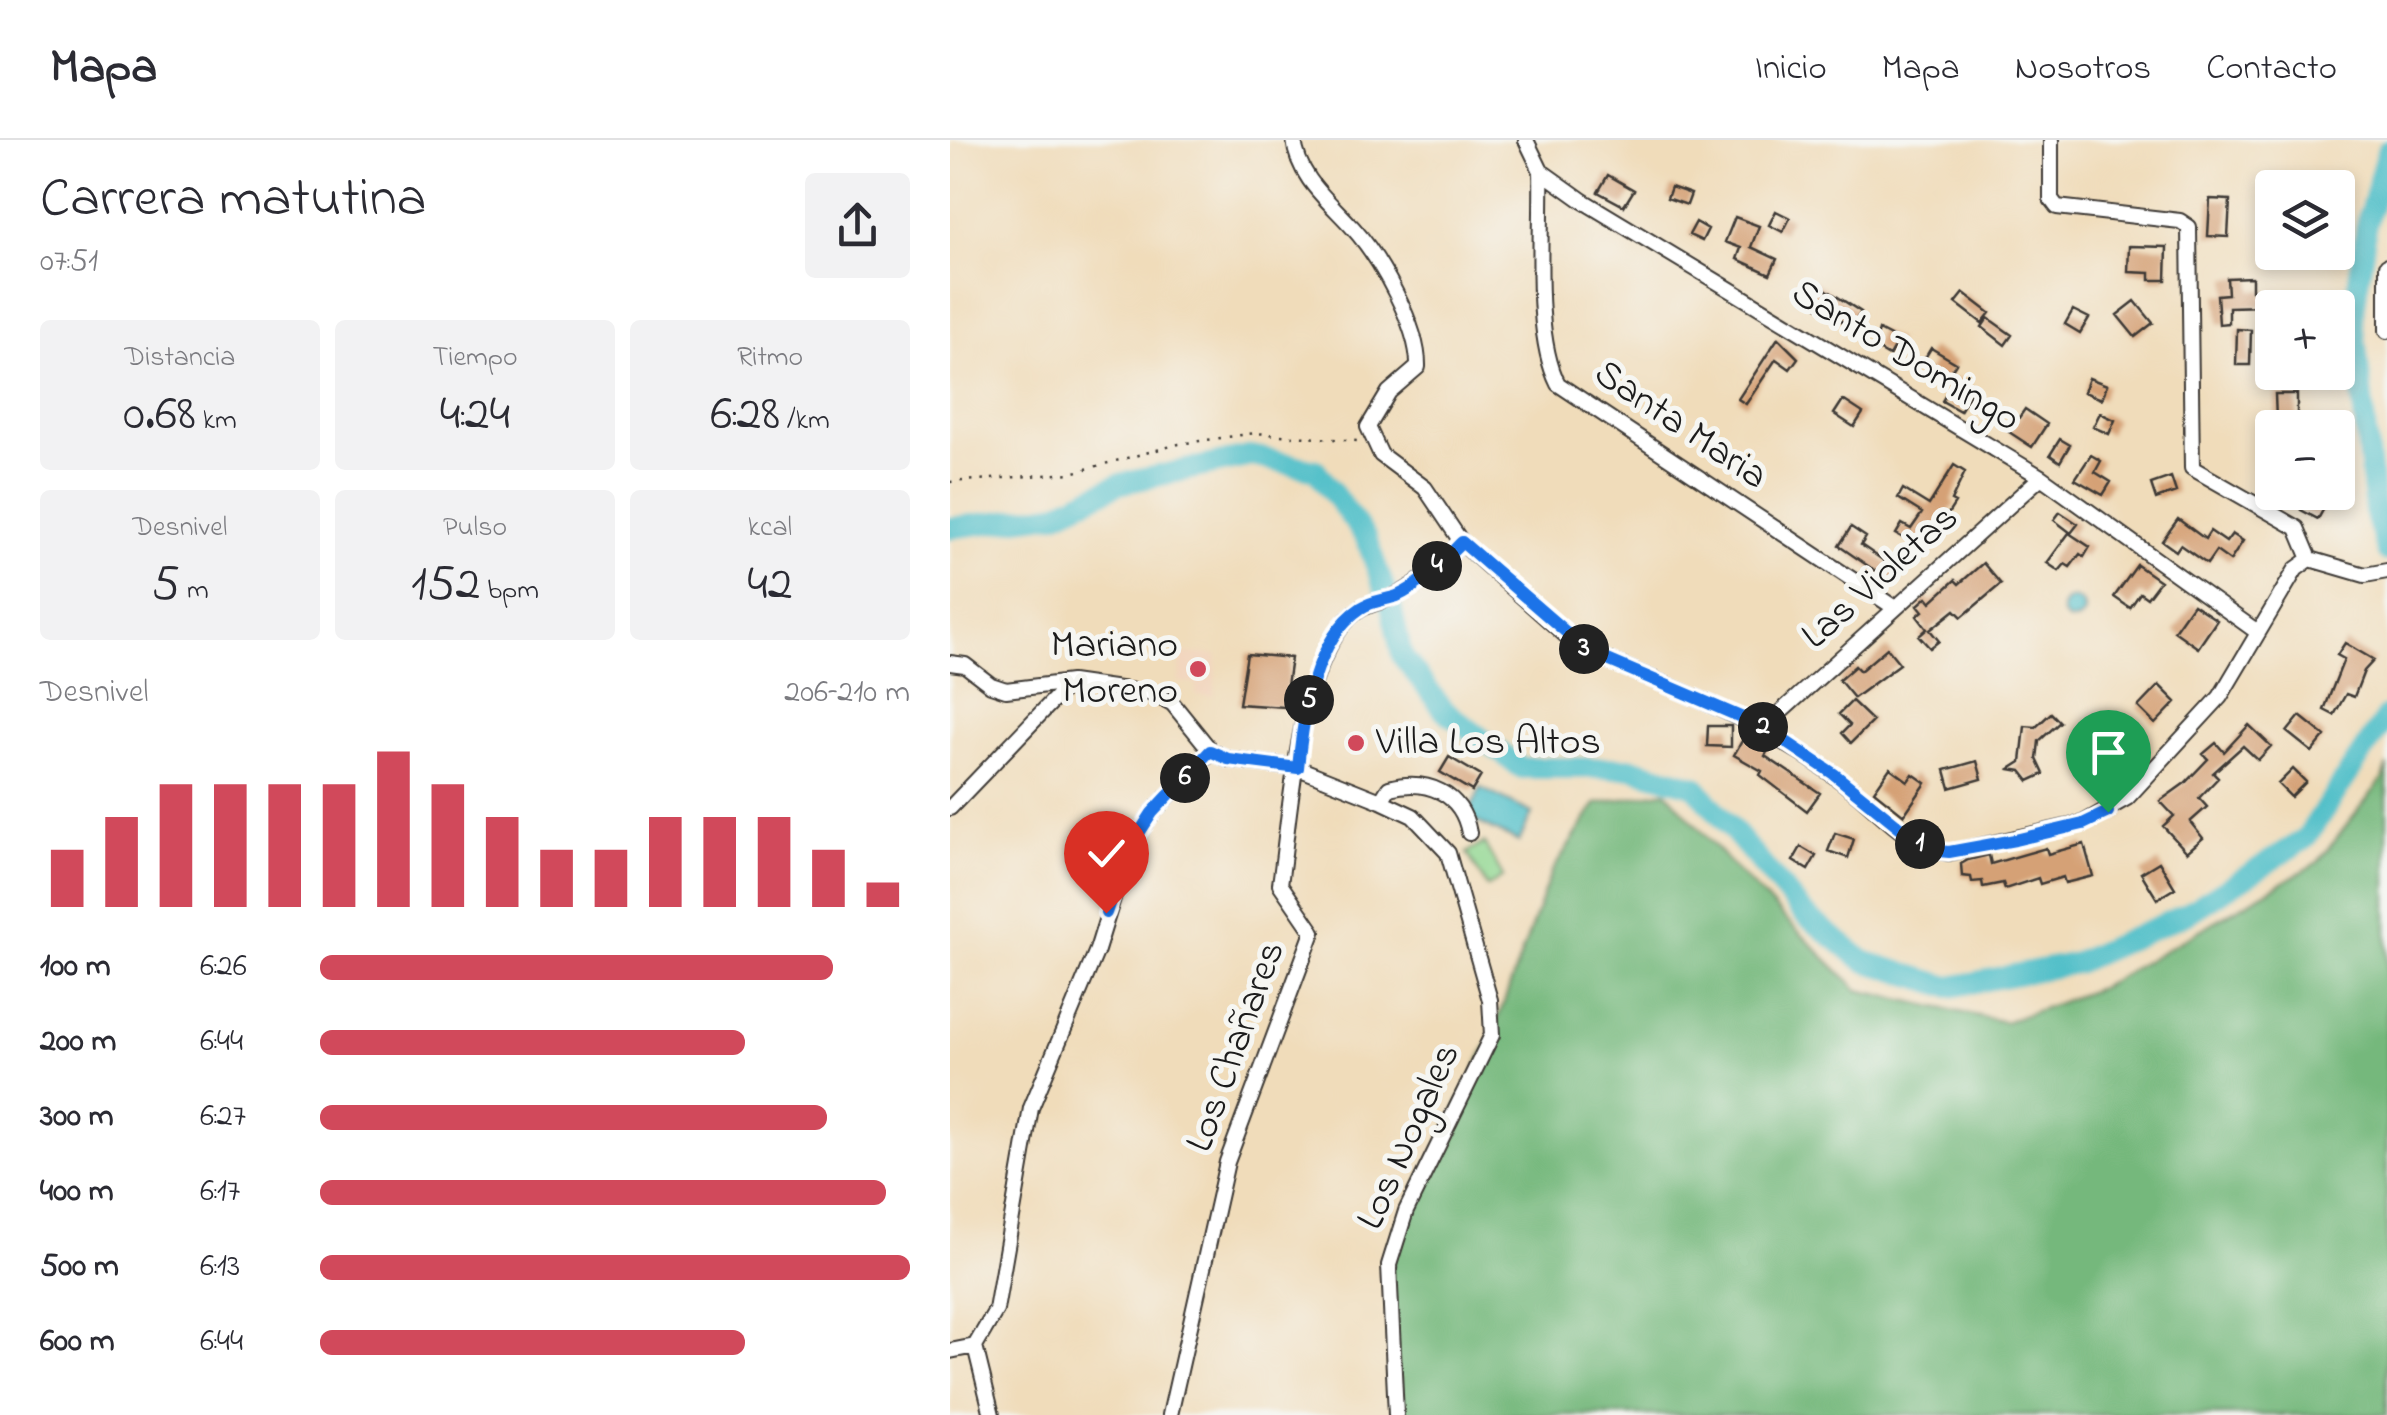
<!DOCTYPE html>
<html lang="es">
<head>
<meta charset="utf-8">
<style>
  body { margin:0; font-family:"Indie Flower",sans-serif; background:#f2f2f3; color:#2b2b33; height:100vh; display:flex; flex-direction:column; font-size:38px; white-space:nowrap }
  * { box-sizing:border-box; margin:0 }
  p { font-size:32px; color:#7c7c81 }
  .icon { flex:none; width:55px; height:55px; fill:none; stroke:currentColor; stroke-width:2; stroke-linecap:round; stroke-linejoin:round }
  .map { position:relative; flex:1; overflow:hidden }
  .drawer { display:flex; flex-direction:column; background:#fff; width:950px }
  .drawer>* { flex:none }
  .tools { position:absolute; left:1305px; top:30px; display:grid; gap:20px }
  .tools a { display:grid; place-items:center; width:100px; height:100px; border-radius:10px; background:#fff; box-shadow:0 5px 15px #0003; font-size:50px }
  .pin { position:absolute; display:grid; place-items:center; width:85px; height:85px; color:#fff; margin:-102px -42px; border-radius:50% 50% 50% 0; rotate:-45deg; box-shadow:0 0 10px #0007 }
  .pin .icon { rotate:45deg }
  .km { position:absolute; width:50px; height:50px; margin:-25px; border-radius:50%; background:#222; color:#fff; font-size:28px; line-height:50px; text-align:center }
  .round { display:grid; place-items:center; flex:none; width:105px; height:105px; border-radius:10px; background:#f2f2f3 }
  .summary { display:flex; align-items:center; justify-content:space-between; height:170px; padding:0 40px }
  h1 { font-size:55px; font-weight:600; line-height:75px }
  .stats { display:grid; grid-template-columns:repeat(3,1fr); gap:15px; height:170px; padding:10px 40px }
  .stats div { display:grid; align-content:center; border-radius:10px; background:#f2f2f3; text-align:center }
  .stats b { font-size:50px; font-weight:600 }
  .stats small { font-size:28px; font-weight:400 }
  .stats p { font-size:28px }
  .chart { height:280px; padding:20px 40px }
  .chart p { display:flex; justify-content:space-between }
  .chart svg { width:100%; height:180px; margin-top:10px; stroke:#d1495b; stroke-width:6 }
  ul { padding:0 40px; list-style:none; font-size:32px }
  li { display:grid; grid-template-columns:160px 120px 1fr; align-items:center; height:75px }
  li i { height:25px; border-radius:12px; background:#d1495b }
  header { display:flex; align-items:center; gap:60px; box-sizing:border-box; height:140px; padding:0 50px; background:#fff; border-bottom:2px solid #e1e1e2 }
  header strong { font-size:48px }
  nav { display:flex; gap:55px; margin-inline-start:auto; font-size:35px }
  main { display:flex; flex:1; min-height:0 }
  .map>svg:first-child { display:block }
  .built { fill:#f2d5bd }
  .green { fill:#92d791; stroke:#577a56; stroke-width:2.5 }
  .forest { fill:#75b87b; stroke:#486a4c; stroke-width:2.5 }
  .water { fill:#52c0c9; stroke:#376e72; stroke-width:2.5 }
  .lines { fill:none; stroke-linecap:round; stroke-linejoin:round }
  .river { stroke:#52c0c9; stroke-width:22 }
  .building { fill:#d5a176 }
  .minor-casing { stroke:#3c3934; stroke-width:18 }
  .path { stroke:#3c3934; stroke-width:2.5; stroke-dasharray:2.5 8; stroke-linecap:butt }
  .minor { stroke:#fff; stroke-width:14 }
  .route-casing { stroke:#fff; stroke-width:20 }
  .route { stroke:#1a73e8; stroke-width:12 }
  .poi-dot { fill:#d1495b; stroke:#f6f6f2; stroke-width:4 }
  .labels { text-anchor:middle; dominant-baseline:central; stroke-width:10; stroke-linejoin:round; paint-order:stroke }
  .street-label { font-size:40px; fill:#1c1c1c; stroke:#f6f6f2 }
  .poi-label { font-size:40px; fill:#1c1c1c; stroke:#f6f6f2; text-anchor:end }
</style>
</head>
<body>
<header>
<strong>Mapa</strong>
<nav><a>Inicio</a><a>Mapa</a><a>Nosotros</a><a>Contacto</a></nav>
</header>
<main>
<section class="drawer">
<div class="summary"><div><h1>Carrera matutina</h1><p>07:51</p></div><a class="round"><svg class="icon" aria-label="share" viewBox="0 0 24 24"><path d="M12 15V3M7 8l5-5 5 5M5 13v7h14v-7"/></svg></a></div>
<div class="stats">
<div><p>Distancia</p><b>0.68<small> km</small></b></div>
<div><p>Tiempo</p><b>4:24</b></div>
<div><p>Ritmo</p><b>6:28<small> /km</small></b></div>
</div>
<div class="stats">
<div><p>Desnivel</p><b>5<small> m</small></b></div>
<div><p>Pulso</p><b>152<small> bpm</small></b></div>
<div><p>kcal</p><b>42</b></div>
</div>
<div class="chart"><p><span>Desnivel</span>206–210 m</p>
<svg viewBox="0 0 160 44" preserveAspectRatio="none"><path d="M5 44V30M15 44V22M25 44V14M35 44V14M45 44V14M55 44V14M65 44V6M75 44V14M85 44V22M95 44V30M105 44V30M115 44V22M125 44V22M135 44V22M145 44V30M155 44V38"/></svg>
</div>
<ul>
<li><b>100 m</b>6:26<i style="width:87%"></i></li>
<li><b>200 m</b>6:44<i style="width:72%"></i></li>
<li><b>300 m</b>6:27<i style="width:86%"></i></li>
<li><b>400 m</b>6:17<i style="width:96%"></i></li>
<li><b>500 m</b>6:13<i style="width:100%"></i></li>
<li><b>600 m</b>6:44<i style="width:72%"></i></li>
</ul>
</section>
<div class="map">
<svg width="1437" height="1275" viewBox="0 0 1437 1275">
  <rect width="100%" height="100%" fill="#f6f6f2"/>
  <filter id="ink" filterUnits="userSpaceOnUse"><feTurbulence type="fractalNoise" baseFrequency=".01" numOctaves="2"/><feDisplacementMap in="SourceGraphic" scale="20" xChannelSelector="R" yChannelSelector="G"/><feConvolveMatrix kernelMatrix="1 2 1 2 8 2 1 2 1" color-interpolation-filters="sRGB"/></filter>
  <filter id="wash" filterUnits="userSpaceOnUse"><feTurbulence type="fractalNoise" baseFrequency=".0048" numOctaves="4" result="noise"/><feDisplacementMap in="SourceGraphic" scale="40" xChannelSelector="R" yChannelSelector="G"/><feGaussianBlur stdDeviation="2.25" result="paint"/><feColorMatrix in="noise" values="0 0 0 0 0 0 0 0 0 0 0 0 0 0 0 0 0 1.4 0 .05"/><feComposite in="paint" operator="in"/></filter>
  <g filter="url(#wash)">
    <rect width="100%" height="100%" fill="#f0dcba"/>
    <path class="built" d="M231,513L267,515L264,556L246,555V543L229,542Z"/>
    <path class="green" d="M534,703L553,737L537,747L517,713Z"/>
    <path class="forest" d="M1437,625V1275H446L438,1140L456,1071L542,895L601,733L646,664L716,651L785,729L908,850L1055,882L1149,848L1368,722L1432,640Z"/>
    <path class="water" d="M1112 470a11 11 0 1 1 22 0a11 11 0 1 1-22 0Z
      M531,648L582,673L569,702L517,677Z"/>
    <g class="lines">
      <path class="river" d="M1437,11L1417,83L1403,179L1425,372L1437,411
        M0,388L105,374L169,344L302,316L366,330L416,398L442,470L452,516L494,570L571,628H681L745,646L855,775L914,821L1000,847L1126,823L1238,773L1355,699L1437,576"/>
    </g>
    <g id="blocks">
      <path class="building" d="M658,35L684,50L674,66L648,52Z
        M721,47L741,54L737,65L717,58Z
        M1260,59L1280,60L1278,97L1258,96Z
        M826,71L840,78L833,92L819,85Z
        M785,77L809,86L801,107L827,119L820,134L787,119L791,108L775,102Z
        M746,82L758,89L752,101L739,95Z
        M1179,106L1217,107L1216,140H1200V133L1178,132Z
        M1302,137V150H1314L1315,166L1279,167V183L1269,184L1267,155L1278,154L1277,138Z
        M863,141L911,172L902,187L852,158Z
        M1014,153L1040,173L1032,183L1006,163Z
        M1185,161L1203,183L1185,197L1167,175Z
        M1123,170L1139,178L1130,193L1115,184Z
        M1038,178L1062,195L1055,205L1032,187Z
        M1287,189L1301,190L1300,225H1286Z
        M929,190L948,200L939,216L924,207Z
        M828,198L848,218L840,229L826,219L796,264L788,259Z
        M981,208L1006,223L994,242L977,232L983,223L975,218Z
        M1006,238L1023,249L1010,271L992,261Z
        M1139,238L1157,245L1152,259L1134,252Z
        M1325,254H1347V280H1326Z
        M893,260L913,273L904,287L884,274Z
        M1075,269L1097,284L1082,307L1059,292Z
        M1150,273L1165,280L1159,294L1143,287Z
        M1110,299L1120,305L1110,322L1100,315Z
        M1141,315L1151,321L1145,332L1161,342L1153,355L1125,339Z
        M1004,325L1015,332L1001,361L1005,363L991,385L970,407L946,394L952,384L961,389L972,373L948,358L953,349L979,365Z
        M1221,337L1226,352L1206,359L1201,344Z
        M1360,352L1378,361L1368,379L1351,370Z
        M1110,372L1128,384L1121,393L1104,380Z
        M1228,379L1255,399L1260,391L1276,402L1282,394L1293,401L1280,421L1266,411L1257,424L1230,405L1226,411L1212,401Z
        M901,387L916,397L911,405L950,432L943,443L889,406Z
        M1119,393L1140,407L1134,417L1130,414L1120,427L1115,424L1109,431L1097,423Z
        M1033,423L1051,444L1012,477L1005,470L980,490L989,501L980,508L969,496L977,489L967,476L973,471L968,465L977,457L981,462L1005,440L1009,444Z
        M1187,425L1210,441L1197,458L1190,453L1180,468L1164,457Z
        M1243,464L1267,480L1248,508L1224,491Z
        M1395,503L1424,520L1414,531L1404,557L1396,554L1384,575L1374,570L1394,519L1387,515Z
        M937,508L950,524L904,558L889,540L905,526L910,531Z
        M297,514L341,518L334,567L289,564Z
        M1209,545L1226,562L1205,584L1188,567Z
        M902,561L923,581L901,603L892,593L900,585L889,574Z
        M1101,573L1110,582L1089,601L1087,619L1094,634L1079,641L1071,631L1060,629L1071,622L1075,586L1086,587Z
        M1350,576L1375,596L1362,612L1337,592Z
        M1299,585L1321,606L1308,620L1293,606L1263,633L1268,638L1249,658L1257,667L1240,682L1253,698L1237,712L1213,686L1224,676L1210,661L1235,643L1258,619L1253,614L1266,603L1274,612Z
        M758,586H781V607L757,606Z
        M796,594L820,607L815,616L870,653L857,671L810,635L812,631L784,615Z
        M499,617L531,636L522,651L490,632Z
        M1027,621L1032,639L1000,648L995,630Z
        M940,628L958,641L963,634L976,643L954,675L924,651Z
        M1343,629L1356,642L1341,657L1328,644Z
        M885,693L904,699L898,718L878,711Z
        M1134,704L1143,736L1115,743L1113,737L1090,744L1088,738L1055,749L1053,743L1033,747L1032,741L1022,742L1021,737L1012,736L1011,724L1018,720L1039,715L1041,724L1096,708L1098,714Z
        M851,707L866,716L858,730L843,721Z
        M1209,722L1225,748L1207,759L1191,733Z"/>
    </g>
  </g>
  <g filter="url(#ink)">
    <use href="#blocks" fill-opacity="0" stroke="#3c3934" stroke-width="2.5"/>
    <g class="lines">
      <defs>
        <path id="minor" d="M344,0C348,38 379,61 403,88C430,118 469,187 468,227L439,252L418,287L431,315L475,348L512,403L621,500L639,512C739,555 825,585 910,656C937,679 963,708 999,713L1133,683L1177,658L1270,557L1346,429L1360,419
          M576,0L591,31L633,61L1091,337L1306,491
          M1101,0V59L1107,67L1230,81L1239,87L1242,328L1347,388L1360,419
          M591,31C593,91 582,193 608,244L945,468
          M1437,126V191
          M1360,419L1415,435L1437,431
          M0,523L15,525L41,545L56,550L121,542L205,554L223,564L261,611L277,619L348,628L431,661L463,676L498,713L540,860L542,895L456,1071L439,1125L446,1275
          M814,587L1091,337
          M431,661L439,648C477,638 512,653 519,693
          M0,668L120,543
          M25,1206L42,1275
          M0,1211L25,1206L46,1170L81,968L147,810L177,713L202,673L261,611
          M220,1275L277,1022L363,792L330,744C341,671 347,531 399,478C414,462 435,463 453,452C476,439 493,420 512,403"/>
      </defs>
      <use href="#minor" class="minor-casing"/>
      <path class="path" d="M0,342L121,333L229,304L305,293L408,301"/>
      <use href="#minor" class="minor"/>
    </g>
  </g>
  <g class="lines" filter="url(#ink)">
    <defs>
      <path id="route" d="M156,773L177,712L202,673L260,611L278,619L348,628C353,577 364,499 411,468C421,461 435,460 447,456C472,445 493,421 512,402L639,512L814,587L884,634L978,710L999,712L1065,700L1133,684L1158,672"/>
    </defs>
    <use href="#route" class="route-casing"/>
    <use href="#route" class="route"/>
  </g>
  <g class="poi-dot">
    <circle cx="248" cy="529" r="10"/>
    <circle cx="406" cy="603" r="10"/>
  </g>
  <g class="labels">
    <g class="street-label">
      <text transform="translate(955 217) rotate(31)">Santo Domingo</text>
      <text transform="translate(730 286) rotate(34)">Santa Maria</text>
      <text transform="translate(931 438) rotate(-42)">Las Violetas</text>
      <text transform="translate(287 907) rotate(-70)">Los Chañares</text>
      <text transform="translate(460 997) rotate(-66)">Los Nogales</text>
    </g>
    <g class="poi-label">
      <text x="228" y="506">Mariano<tspan x="228" dy="46">Moreno</tspan></text>
      <text x="426" y="603" text-anchor="start">Villa Los Altos</text>
    </g>
  </g>
</svg>
<div class="tools">
<a><svg class="icon" aria-label="layers" viewBox="0 0 24 24"><path d="M12 4l9 5-9 5-9-5zM3 14l9 5 9-5"/></svg></a>
<a>+</a>
<a>−</a>
</div>
<div class="pin" style="left:1158px;top:672px;background:#1e9e55"><svg class="icon" aria-label="arrive" viewBox="0 0 24 24"><path d="M6 21V4h12l-3 4 3 4H6"/></svg></div>
<div class="pin" style="left:156px;top:773px;background:#d93025"><svg class="icon" aria-label="check" viewBox="0 0 24 24"><path d="M5 12l5 5 9-10"/></svg></div>
<b class="km" style="left:970px;top:704px">1</b>
<b class="km" style="left:813px;top:587px">2</b>
<b class="km" style="left:634px;top:509px">3</b>
<b class="km" style="left:487px;top:426px">4</b>
<b class="km" style="left:359px;top:560px">5</b>
<b class="km" style="left:235px;top:638px">6</b>
</div>
</main>
</body>
</html>
